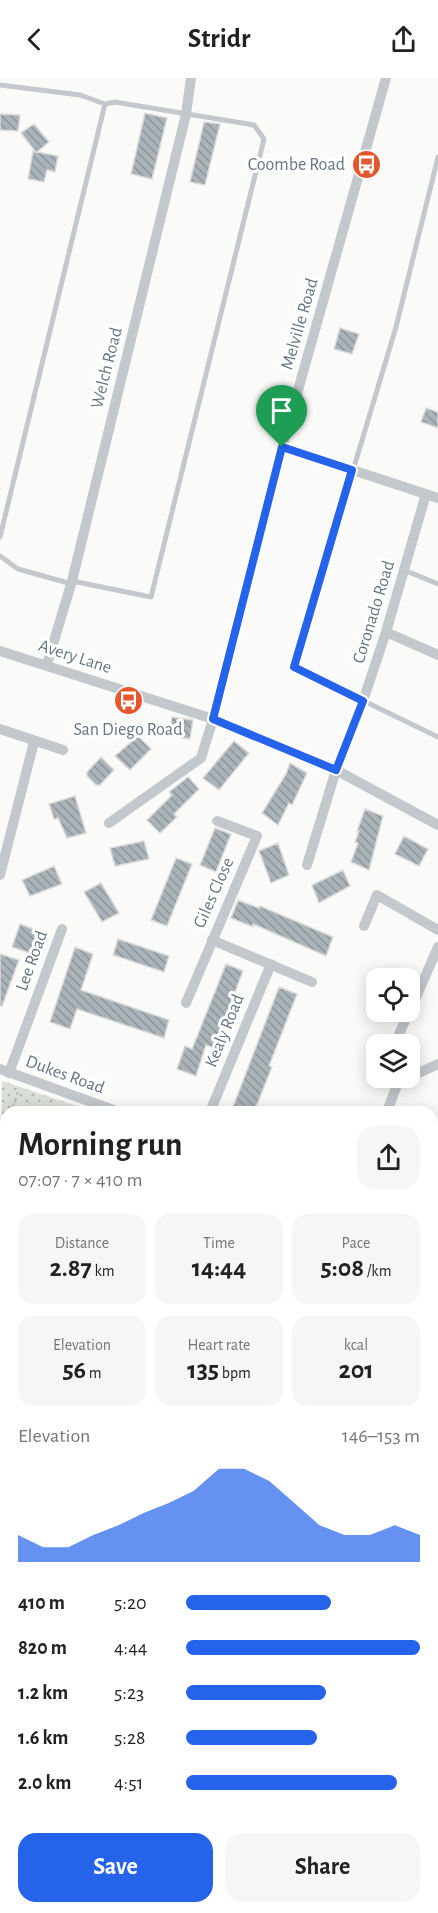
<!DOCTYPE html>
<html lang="en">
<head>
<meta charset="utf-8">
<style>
  body { margin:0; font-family:"Alegreya Sans",sans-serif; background:#f6f6f6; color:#222; height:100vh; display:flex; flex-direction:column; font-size:22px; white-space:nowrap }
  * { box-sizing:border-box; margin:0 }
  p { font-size:20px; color:#767676 }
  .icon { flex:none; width:33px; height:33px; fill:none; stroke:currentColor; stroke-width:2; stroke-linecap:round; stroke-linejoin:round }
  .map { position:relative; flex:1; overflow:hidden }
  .side { position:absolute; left:0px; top:1028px; width:438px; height:808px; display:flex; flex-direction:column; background:#fff; border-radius:18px 18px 0 0; box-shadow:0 3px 15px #0003 }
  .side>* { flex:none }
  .tools { position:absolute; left:366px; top:890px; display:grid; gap:12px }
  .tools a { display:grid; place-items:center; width:54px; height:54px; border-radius:12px; background:#fff; box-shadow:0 3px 15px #0003; font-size:30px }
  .pin { position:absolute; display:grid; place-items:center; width:51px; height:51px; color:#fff; margin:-62px -26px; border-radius:50% 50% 50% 0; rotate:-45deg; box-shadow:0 0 6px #0007 }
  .pin .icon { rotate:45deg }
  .round { display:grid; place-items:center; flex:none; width:63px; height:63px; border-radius:18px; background:#f6f6f6 }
  .head { display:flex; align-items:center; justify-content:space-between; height:102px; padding:0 18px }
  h1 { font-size:33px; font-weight:600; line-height:45px }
  .figures { display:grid; grid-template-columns:repeat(3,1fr); gap:9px; height:102px; padding:6px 18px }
  .figures div { display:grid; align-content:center; border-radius:15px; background:#f6f6f6; text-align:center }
  .figures b { font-size:26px; font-weight:600 }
  .figures small { font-size:16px; font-weight:400 }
  .figures p { font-size:16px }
  .chart { height:168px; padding:12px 18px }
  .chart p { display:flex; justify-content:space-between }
  .chart svg { width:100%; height:108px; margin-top:6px; fill:#2563eb; opacity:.7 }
  .primary-button { display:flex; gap:12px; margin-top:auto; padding:12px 18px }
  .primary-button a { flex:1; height:69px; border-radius:18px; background:#2563eb; color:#fff; font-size:24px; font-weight:600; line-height:69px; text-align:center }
  .primary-button a+a { background:#f6f6f6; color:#222 }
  ul { padding:0 18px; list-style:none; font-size:20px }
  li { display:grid; grid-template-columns:96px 72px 1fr; align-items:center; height:45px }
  li i { height:15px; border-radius:8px; background:#2563eb }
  header { display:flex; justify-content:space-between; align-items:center; height:78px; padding:0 18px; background:#fff; font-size:27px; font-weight:600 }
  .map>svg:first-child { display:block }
  .built { fill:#e8e9e9 }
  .park { fill:url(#park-dots) }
  .building { fill:url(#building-back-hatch); stroke:#dcdcda; stroke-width:1.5 }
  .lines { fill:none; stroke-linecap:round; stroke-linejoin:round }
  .primary-casing { stroke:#b5babe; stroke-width:20 }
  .path { stroke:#bbbfc2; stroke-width:2; stroke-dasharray:3 3; stroke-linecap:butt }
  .lane { stroke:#c3c8cc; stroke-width:5 }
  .street { stroke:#c3c8cc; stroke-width:10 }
  .primary { stroke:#fff; stroke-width:18 }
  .route-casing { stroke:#fff; stroke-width:12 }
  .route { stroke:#2563eb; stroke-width:8 }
  .labels { text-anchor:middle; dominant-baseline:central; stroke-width:6; stroke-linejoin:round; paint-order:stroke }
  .poi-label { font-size:18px; fill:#657683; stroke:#fff; text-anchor:end }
  .street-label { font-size:18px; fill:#657683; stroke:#fff }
</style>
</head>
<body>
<header><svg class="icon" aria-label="back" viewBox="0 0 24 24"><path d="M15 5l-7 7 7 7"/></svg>Stridr<svg class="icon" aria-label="share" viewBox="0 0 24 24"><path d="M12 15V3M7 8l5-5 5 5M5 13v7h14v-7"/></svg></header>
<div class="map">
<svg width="438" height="1835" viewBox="0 0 438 1835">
  <defs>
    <pattern id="park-dots" width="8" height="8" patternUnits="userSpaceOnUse" patternTransform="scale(1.5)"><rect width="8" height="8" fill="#dadfd7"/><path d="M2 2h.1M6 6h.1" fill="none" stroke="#b4b9b4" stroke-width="1.8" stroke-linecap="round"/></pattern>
    <pattern id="building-back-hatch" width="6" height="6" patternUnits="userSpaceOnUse" patternTransform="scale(1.5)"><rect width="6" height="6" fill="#aab3b9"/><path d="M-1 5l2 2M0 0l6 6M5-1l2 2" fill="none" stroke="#8e969c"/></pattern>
  </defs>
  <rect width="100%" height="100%" fill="#fafaf8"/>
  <path class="built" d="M0,1207L6,1210V1253L0,1252Z
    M432,1400L438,1403V1623L432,1612Z
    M432,1660L438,1668V1744L432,1746Z
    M149,1830H232L210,1835H149Z"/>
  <path class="park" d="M2,1003L92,1033L6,1034V1210L0,1207Z
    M0,1574L6,1575V1830H149V1835H0Z"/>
  <path class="building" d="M145,35L167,40L152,101L131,96Z
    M0,36L20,37L18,53L0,52Z
    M204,44L220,46L205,107L190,104Z
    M34,46L49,64L37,74L58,78L55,94L47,92L44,104L28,101L33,73L36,74L21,55Z
    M340,250L359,256L352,276L334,271Z
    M426,330L438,334V350L421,344Z
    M172,639L193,642L190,661L169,658Z
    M138,658L151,671L130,692L115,678Z
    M234,663L249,675L219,712L203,700Z
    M101,679L114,692L100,707H96L87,698V694Z
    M290,685L307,695L292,727L289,725L278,747L262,735L286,696Z
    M188,699L199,711L174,736L177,739L160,755L147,742L172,717L169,714Z
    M75,718L86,755L67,760L58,740L54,741L49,726Z
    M365,731L383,738L369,792L351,784L358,765L355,764L359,753H357Z
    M215,750L231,756L216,794L200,787Z
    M404,758L428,771L419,788L395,776Z
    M144,763L149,781L115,788L110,770Z
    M278,765L289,797L271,805L259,773Z
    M176,780L192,786L167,848L151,842Z
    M54,788L62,806L30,818L22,802Z
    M343,792L350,808L319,825L312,807Z
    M101,805L119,835L102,844L84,814Z
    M238,822L259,830L260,828L333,859L326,878L253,846V849L231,840Z
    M20,846L38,853L30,875L12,869Z
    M118,861L169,878L164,894L113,877Z
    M75,869L93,876L81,912L169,942L164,960L77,931L70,951L50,944Z
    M0,876L19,882L2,928H0Z
    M226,886L243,893L214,970L206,967L196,998L177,991L185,968L192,971Z
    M279,909L297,916L269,988L272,989L254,1034H231Z"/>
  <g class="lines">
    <defs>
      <path id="primary" d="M0,1265L6,1267
        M432,1638L438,1649"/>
    </defs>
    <use href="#primary" class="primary-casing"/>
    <path class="path" d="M11,1034L19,1011
      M6,1049V1076
      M0,1072H6
      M0,1150L6,1132"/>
    <path class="lane" d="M0,7L80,17L105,26L115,24L254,47L264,61L151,519L72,503
      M438,79L396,249L294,589L438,659
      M0,459L105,26
      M0,478L18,491L72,506
      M404,492L438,506
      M0,1449L6,1450
      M432,1684L438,1680"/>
    <path class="street" d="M282,369L438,420
      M386,554L438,577
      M0,573L213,641L336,692L438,747
      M47,586L72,503L186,36L191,0
      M0,651L63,672
      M109,745L201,680L213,641L282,369L386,0
      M307,787L336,692L363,623L386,554L426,416
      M0,797L34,664
      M364,848L377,817L438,852
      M212,862L312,904
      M186,925L257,758L217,743
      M410,933L438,869
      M395,966L409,933
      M0,991L119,1034
      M9,995L62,851
      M410,999L438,986
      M210,1034L271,886
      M387,1034L398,1004L397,999
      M432,1070L438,1072
      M432,1135L438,1137
      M432,1240L438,1249
      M432,1323L438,1324
      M432,1812L438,1811"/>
    <use href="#primary" class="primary"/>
  </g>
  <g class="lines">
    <defs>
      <path id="route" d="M282,369L352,392L294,589L363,623L336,692L213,641Z"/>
    </defs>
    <use href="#route" class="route-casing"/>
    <use href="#route" class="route"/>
  </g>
  <defs>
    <symbol id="bus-disc" viewBox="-11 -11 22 22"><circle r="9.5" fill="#e4572e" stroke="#fff"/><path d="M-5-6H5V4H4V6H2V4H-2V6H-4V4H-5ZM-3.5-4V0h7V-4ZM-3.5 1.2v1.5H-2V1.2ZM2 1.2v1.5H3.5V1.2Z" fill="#fff"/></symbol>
  </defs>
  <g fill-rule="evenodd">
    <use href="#bus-disc" x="350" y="70" width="33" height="33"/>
    <use href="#bus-disc" x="112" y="606" width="33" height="33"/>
  </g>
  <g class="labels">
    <g class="poi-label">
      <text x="345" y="87">Coombe Road</text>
      <text x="128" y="652" text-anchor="middle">San Diego Road</text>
    </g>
    <g class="street-label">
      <text transform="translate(300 246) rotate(-74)">Melville Road</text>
      <text transform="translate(107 290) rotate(-76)">Welch Road</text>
      <text transform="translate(374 534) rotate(-73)">Coronado Road</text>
      <text transform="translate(75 579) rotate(18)">Avery Lane</text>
      <text transform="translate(214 815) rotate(-66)">Giles Close</text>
      <text transform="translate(32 883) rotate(-70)">Lee Road</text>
      <text transform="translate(225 953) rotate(-68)">Kealy Road</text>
      <text transform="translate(65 997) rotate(20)">Dukes Road</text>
    </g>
  </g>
</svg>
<div class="tools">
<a><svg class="icon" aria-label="locate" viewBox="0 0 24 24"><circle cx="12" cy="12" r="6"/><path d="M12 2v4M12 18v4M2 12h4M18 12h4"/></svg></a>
<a><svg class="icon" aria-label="layers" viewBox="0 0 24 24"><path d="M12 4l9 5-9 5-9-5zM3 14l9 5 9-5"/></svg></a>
</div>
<div class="pin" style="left:282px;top:369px;background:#1e9e55"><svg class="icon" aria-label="arrive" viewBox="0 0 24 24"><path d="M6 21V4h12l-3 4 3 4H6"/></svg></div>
<section class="side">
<div class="head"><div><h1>Morning run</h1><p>07:07 · 7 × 410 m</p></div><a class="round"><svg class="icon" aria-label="share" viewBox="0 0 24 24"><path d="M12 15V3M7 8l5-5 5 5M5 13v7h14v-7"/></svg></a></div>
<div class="figures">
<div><p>Distance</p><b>2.87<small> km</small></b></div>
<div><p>Time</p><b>14:44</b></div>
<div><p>Pace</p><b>5:08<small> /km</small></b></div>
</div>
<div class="figures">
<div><p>Elevation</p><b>56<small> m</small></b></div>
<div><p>Heart rate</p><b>135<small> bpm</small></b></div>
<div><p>kcal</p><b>201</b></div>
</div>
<div class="chart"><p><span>Elevation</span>146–153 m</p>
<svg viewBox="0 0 160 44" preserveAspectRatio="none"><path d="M0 44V33L10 38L20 38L30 33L40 29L50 24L60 20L70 15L80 6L90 6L100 11L110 20L120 29L130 33L140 33L150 29L160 33V44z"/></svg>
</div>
<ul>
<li><b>410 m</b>5:20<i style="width:62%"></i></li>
<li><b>820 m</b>4:44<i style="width:100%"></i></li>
<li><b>1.2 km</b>5:23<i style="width:60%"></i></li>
<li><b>1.6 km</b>5:28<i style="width:56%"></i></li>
<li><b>2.0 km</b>4:51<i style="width:90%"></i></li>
</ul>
<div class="primary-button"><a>Save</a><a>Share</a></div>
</section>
</div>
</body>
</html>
